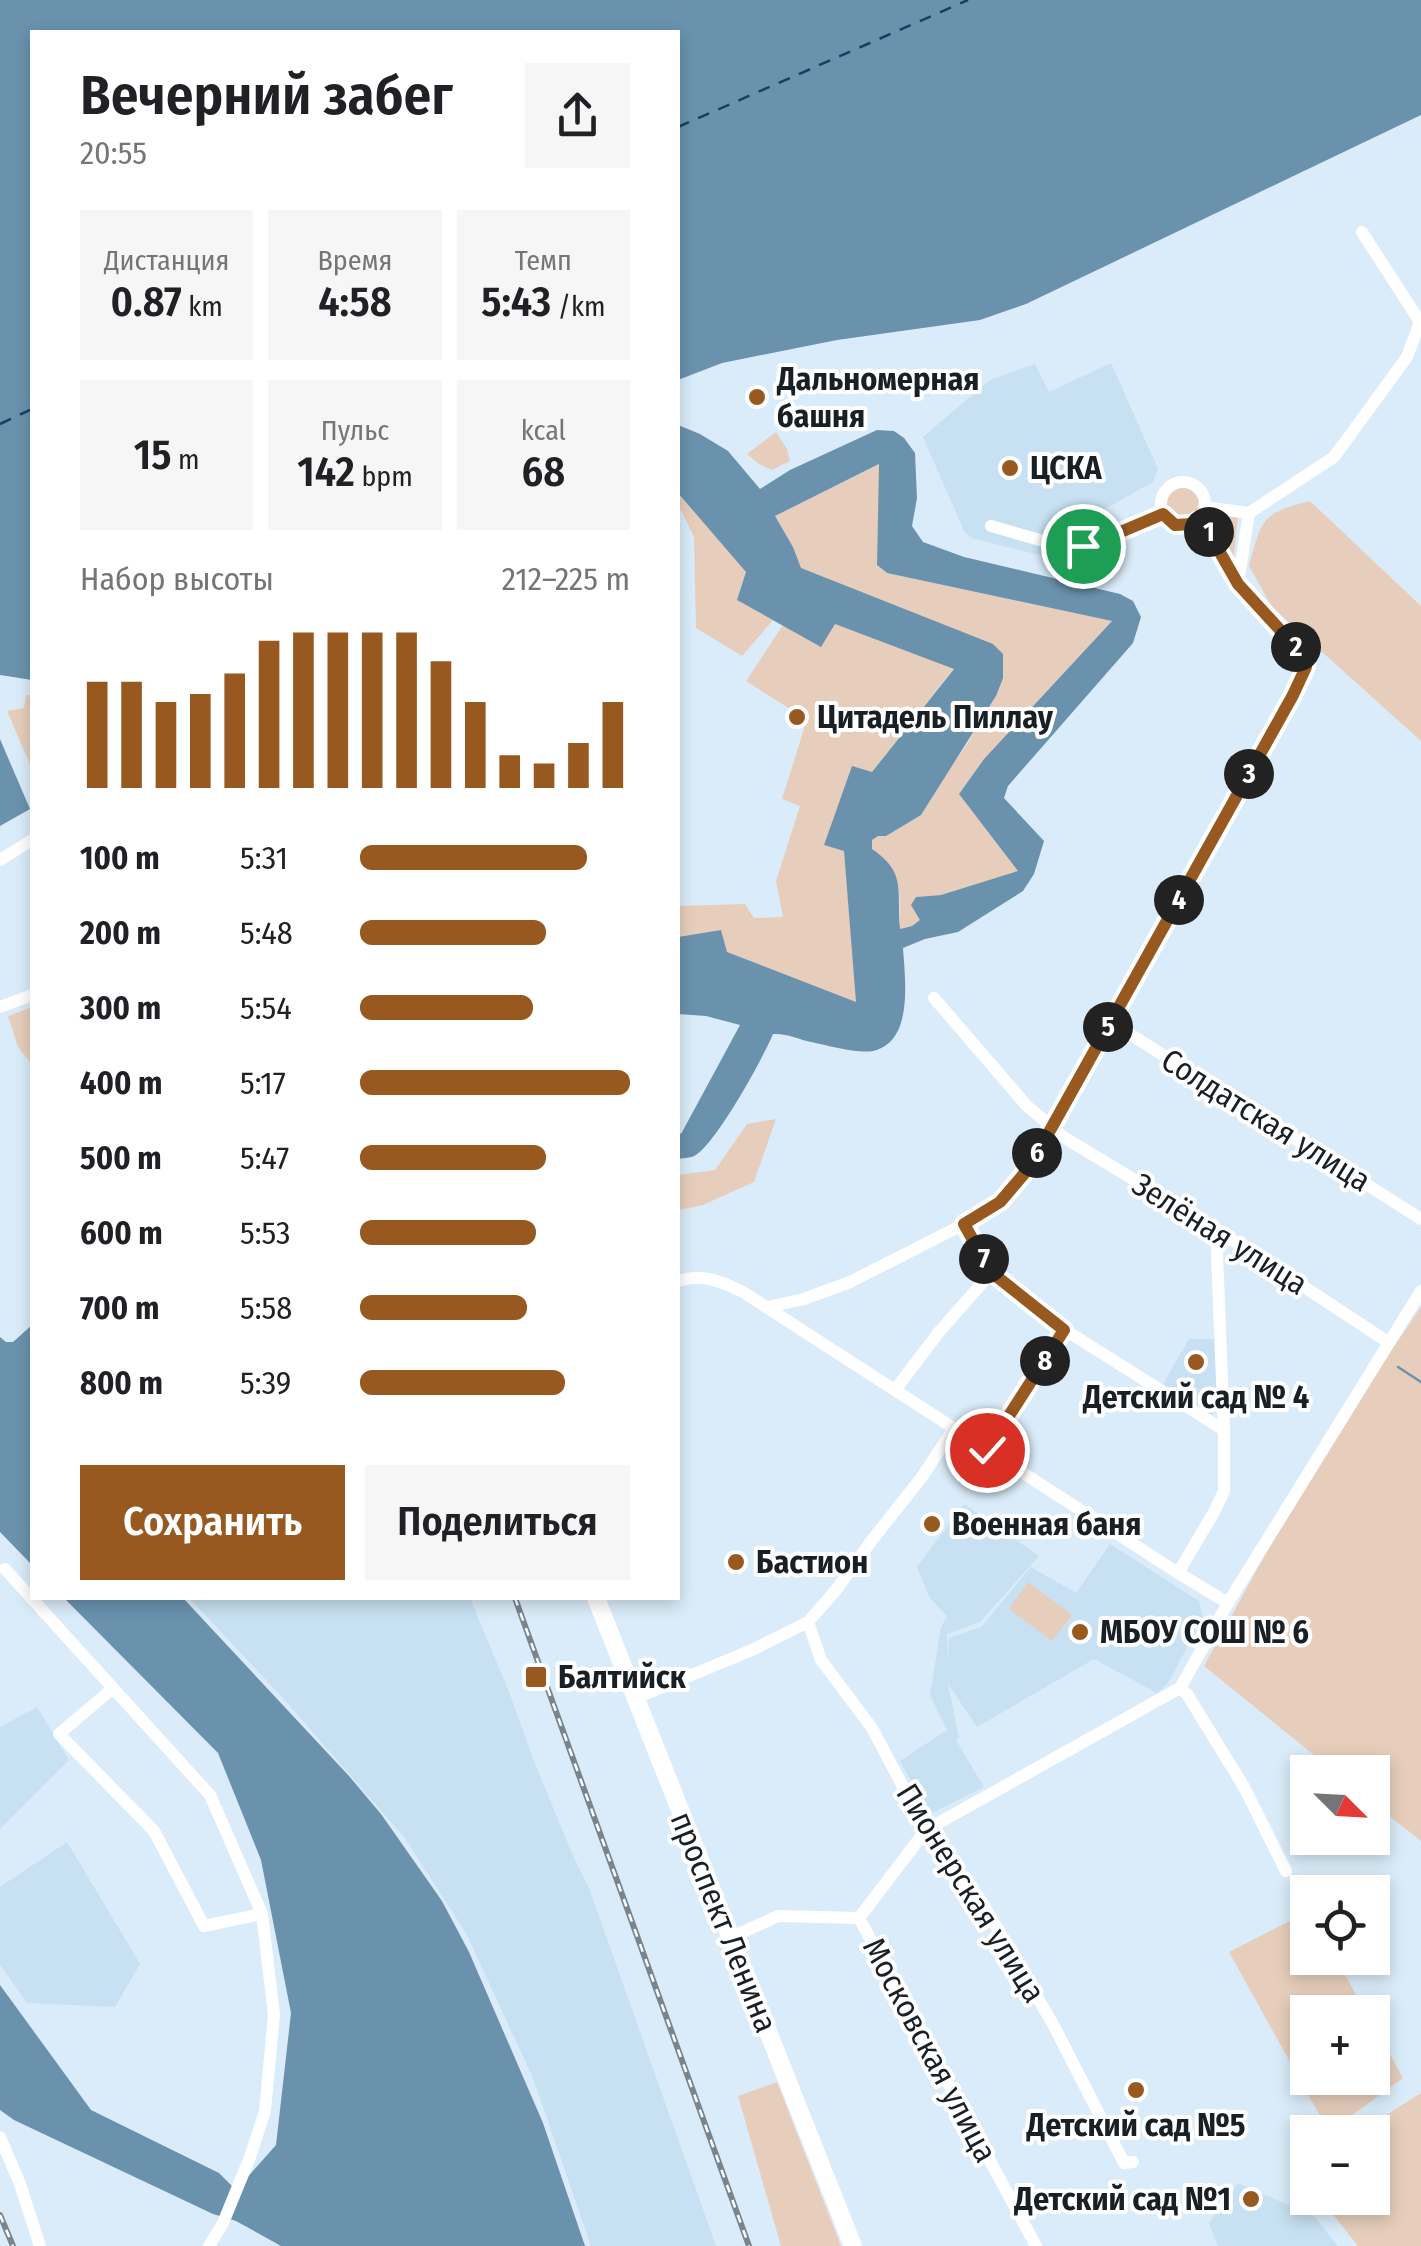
<!DOCTYPE html>
<html lang="ru">
<head>
<meta charset="utf-8">
<style>
  body { margin:0; font-family:"Fira Sans Condensed",sans-serif; background:#f6f6f6; color:#202124; height:100vh; display:flex; flex-direction:column; font-size:38px; white-space:nowrap }
  * { box-sizing:border-box; margin:0 }
  p { font-size:32px; color:#757577 }
  .icon { flex:none; width:55px; height:55px; fill:none; stroke:currentColor; stroke-width:2; stroke-linecap:round; stroke-linejoin:round }
  .map { position:relative; flex:1; overflow:hidden }
  .panel { position:absolute; left:30px; top:30px; width:650px; height:1570px; display:flex; flex-direction:column; background:#fff; border-radius:0px; box-shadow:0 5px 15px #0003 }
  .panel>* { flex:none }
  .needle { width:65px; rotate:114deg }
  .controls { position:absolute; left:1290px; top:1755px; display:grid; gap:20px }
  .controls a { display:grid; place-items:center; width:100px; height:100px; border-radius:0px; background:#fff; box-shadow:0 5px 15px #0003; font-size:50px }
  .pin { position:absolute; display:grid; place-items:center; width:85px; height:85px; color:#fff; margin:-42px; border:5px solid #fff; border-radius:50%; box-shadow:0 2px 10px #0007 }
  .km { position:absolute; width:50px; height:50px; margin:-25px; border-radius:50%; background:#222; color:#fff; font-size:28px; line-height:50px; text-align:center }
  .round { display:grid; place-items:center; flex:none; width:105px; height:105px; border-radius:0px; background:#f6f6f6 }
  .head { display:flex; align-items:center; justify-content:space-between; height:170px; padding:0 50px }
  h1 { font-size:55px; font-weight:600; line-height:75px }
  .stats { display:grid; grid-template-columns:repeat(3,1fr); gap:15px; height:170px; padding:10px 50px }
  .stats div { display:grid; align-content:center; border-radius:0px; background:#f6f6f6; text-align:center }
  .stats b { font-size:42px; font-weight:600 }
  .stats small { font-size:28px; font-weight:400 }
  .stats p { font-size:28px }
  .chart { height:280px; padding:20px 50px }
  .chart p { display:flex; justify-content:space-between }
  .chart svg { width:100%; height:180px; margin-top:10px; stroke:#97591f; stroke-width:6 }
  .action { display:flex; gap:20px; margin-top:auto; padding:20px 50px }
  .action a { flex:1; height:115px; border-radius:0px; background:#97591f; color:#fff; font-size:40px; font-weight:600; line-height:115px; text-align:center }
  .action a+a { background:#f6f6f6; color:#202124 }
  ul { padding:0 50px; list-style:none; font-size:32px }
  li { display:grid; grid-template-columns:160px 120px 1fr; align-items:center; height:75px }
  li i { height:25px; border-radius:12px; background:#97591f }
  .map>svg:first-child { display:block }
  .built { fill:#c7e1f2 }
  .green { fill:#e7cebc }
  .water { fill:#6a92ad; fill-rule:evenodd }
  .lines { fill:none; stroke-linecap:round; stroke-linejoin:round }
  .stream { stroke:#6a92ad; stroke-width:2.5 }
  .ferry { stroke:#0f435f; stroke-width:2.5; stroke-dasharray:12 10; stroke-linecap:butt }
  .minor { stroke:#fff; stroke-width:12 }
  .major { stroke:#fff; stroke-width:18 }
  .rail-casing { stroke:#78858e; stroke-width:6 }
  .rail { stroke:#fff; stroke-width:2.5; stroke-dasharray:8; stroke-linecap:butt }
  .route-casing { stroke:#fff; stroke-width:20 }
  .route { stroke:#97591f; stroke-width:12 }
  .poi-dot { fill:#97591f; stroke:#fff; stroke-width:4 }
  .labels { text-anchor:middle; dominant-baseline:central; stroke-width:8; stroke-linejoin:round; paint-order:stroke }
  .poi-label { font-size:32px; font-weight:bold; fill:#192025; stroke:#fff; text-anchor:start }
  .street-label { font-size:32px; fill:#192025; stroke:#fff }
</style>
</head>
<body>
<div class="map">
<svg width="1421" height="2246" viewBox="0 0 1421 2246">
  <rect width="100%" height="100%" fill="#daecf9"/>
  <path class="built" d="M1111,363L1158,469L1153,482L1080,523L1068,562L971,538L964,531L923,437L990,380L1035,364L1049,392Z
    M1189,1339H1216V1409L1213,1414L1209,1415L1163,1384Z
    M964,1504L1039,1556L980,1622L947,1634L948,1661L949,1638L981,1627L1031,1567L1076,1593L1110,1544L1199,1601L1203,1618L1168,1683L1157,1693L1094,1659L977,1727L948,1684L959,1738L956,1740L984,1787L930,1814L900,1761L947,1730L930,1695L941,1627L947,1616L930,1598L917,1567Z
    M189,1598H470L509,1692L534,1761L571,1851L589,1888L716,2246H591L533,2078L466,1933L404,1837L282,1697Z
    M37,1707L69,1760L0,1829V1727Z
    M67,1842L140,1964L115,2007L27,2003L0,1965V1887Z
    M1238,2183L1314,2216L1338,2246H1218L1209,2223Z"/>
  <path class="green" d="M776,432L787,449L790,461L772,470L759,464L747,454Z
    M880,464L877,565L887,573L1112,621L984,759L959,794L1019,871L941,895L916,897L921,920L912,926L900,929C899,893 905,871 872,849V840L948,771L965,747L996,696L907,610L801,569L793,547L774,516Z
    M1164 504a18 18 0 1 1 36 0a18 18 0 1 1-36 0Z
    M678,493L747,572L739,601L773,620L742,656L696,628L694,537L681,510H678Z
    M1310,501L1421,606V741L1272,607L1249,566C1262,519 1261,513 1310,501Z
    M1217,514L1238,515L1233,564L1210,523Z
    M835,624L954,668L872,772L824,845L844,851L857,1003L726,952L721,930L678,937V906L745,904L754,918L783,917L776,881L800,806L782,799L804,729L798,714L746,681L783,625L821,646Z
    M26,695H32V769L7,711L24,708Z
    M32,1007V1064L18,1047L8,1016Z
    M776,1119L754,1182L703,1205L678,1210V1175L715,1170L747,1124Z
    M1421,1307V1841L1373,1803L1372,1772H1335L1204,1666L1320,1455Z
    M1028,1582L1072,1615L1052,1641L1009,1609Z
    M1307,1912L1308,1958H1335L1366,2012H1308V2078H1372L1373,2024L1403,2078L1329,2132L1229,1952Z
    M777,2082L841,2246H781L738,2096Z
    M1421,2093V2246H1358L1320,2198H1372V2132H1359Z"/>
  <path class="water" d="M0,0H1421V115L1026,304L980,320L837,340L722,363L678,380V32H32V680L0,675Z
    M678,425L700,434L728,451L760,489L790,470L877,430L894,431L904,438L915,453L917,498L912,526L923,542L964,557L1120,594L1133,601L1141,617L1133,643L1008,786L1004,798L1044,841L1034,874L1023,891L958,932L925,939L903,948C905,979 914,1042 873,1051C859,1054 825,1045 811,1042C798,1039 786,1033 773,1034C763,1058 715,1146 694,1156C691,1158 681,1158 678,1159V1131L681,1134L740,1025L706,1016L678,1014V937L721,930L727,952L856,1002L844,851L824,845L852,766L872,772L954,669L835,624L821,647L737,600L746,572L678,493ZM879,464L877,565L887,573L1112,621L984,759L959,794L1018,871L941,895L916,897L911,905L920,920L912,926L900,929C896,893 908,873 872,849V840L878,836H886L921,815L996,696L1003,678V654L993,644L801,568L793,547L775,516Z
    M0,739L30,809L0,826Z
    M32,1325V1417L30,1419L32,1423V1565L0,1532V1337L6,1342H13Z
    M64,1598H183L349,1776L381,1814L442,1901L469,1952L543,2123L585,2246H281L236,2221L213,2214L14,2120L0,2110V1985L91,2110L219,2173L236,2190L276,2145L291,2013L261,1860L218,1753Z"/>
  <g class="lines">
    <path class="stream" d="M1398,1367L1421,1382"/>
    <path class="ferry" d="M678,127L968,0
      M0,424L32,409"/>
    <path class="minor" d="M1161 504a22 22 0 1 1 44 0a22 22 0 1 1-44 0Z
      M1204,507L1249,513L1334,457L1407,357L1420,322L1362,232
      M991,526C1018,533 1063,551 1090,544C1116,538 1138,522 1163,513
      M1238,584L1249,513
      M0,860L32,840
      M934,998L1027,1106L1065,1138L1216,1229L1388,1342
      M0,1007L32,995
      M1111,1022L1421,1219
      M964,1224L991,1273L1065,1330L1224,1430
      M678,1281C702,1273 721,1281 743,1292L1178,1573L1228,1603
      M768,1307L804,1299L850,1282L982,1215C1000,1201 1014,1186 1029,1168L1293,695L1306,667L1304,656L1238,584L1207,528L1198,519
      M895,1390L939,1332L991,1273
      M987,1449L1065,1330
      M5,1569L210,1795L262,1914L274,2015L265,2111L250,2157L223,2223L209,2246
      M1178,1573L1214,1512L1224,1491V1430L1216,1229
      M808,1622L821,1660L872,1728L926,1830L980,1899L1054,2026L1124,2163L1133,2162
      M1180,1688L1187,1694L1244,1787L1286,1871
      M112,1689L59,1734L154,1831L204,1926L262,1914
      M636,1698L752,1650L808,1622L836,1590L872,1540L922,1477L954,1428
      M859,1918L926,1830L1180,1688L1228,1603L1421,1291
      M730,1938L778,1916L859,1918L1036,2246
      M0,2137L20,2184L40,2246"/>
    <path class="major" d="M596,1598L853,2246"/>
    <defs>
      <path id="rail" d="M515,1598L749,2246
        M0,2215L13,2246"/>
    </defs>
    <use href="#rail" class="rail-casing"/>
    <use href="#rail" class="rail"/>
  </g>
  <g class="lines">
    <defs>
      <path id="route" d="M987,1450L1064,1330L991,1272L964,1224L1000,1202L1029,1168L1293,695L1306,667L1304,656L1238,584L1206,528L1198,520L1192,524L1175,525L1163,514L1097,542L1083,546"/>
    </defs>
    <use href="#route" class="route-casing"/>
    <use href="#route" class="route"/>
  </g>
  <g class="poi-dot">
    <circle cx="757" cy="397" r="10"/>
    <circle cx="1010" cy="468" r="10"/>
    <circle cx="797" cy="717" r="10"/>
    <circle cx="1196" cy="1362" r="10"/>
    <circle cx="932" cy="1524" r="10"/>
    <circle cx="736" cy="1562" r="10"/>
    <circle cx="1080" cy="1632" r="10"/>
    <rect x="524" y="1665" width="24" height="24" rx="5"/>
    <circle cx="1136" cy="2090" r="10"/>
    <circle cx="1251" cy="2199" r="10"/>
  </g>
  <g class="labels">
    <g class="poi-label">
      <text x="777" y="379">Дальномерная<tspan x="777" dy="37">башня</tspan></text>
      <text x="1030" y="468">ЦСКА</text>
      <text x="817" y="717">Цитадель Пиллау</text>
      <text x="1196" y="1397" text-anchor="middle">Детский сад № 4</text>
      <text x="952" y="1524">Военная баня</text>
      <text x="756" y="1562">Бастион</text>
      <text x="1100" y="1632">МБОУ СОШ № 6</text>
      <text x="558" y="1677">Балтийск</text>
      <text x="1136" y="2125" text-anchor="middle">Детский сад №5</text>
      <text x="1231" y="2199" text-anchor="end">Детский сад №1</text>
    </g>
    <g class="street-label">
      <text transform="translate(1266 1120) rotate(32)">Солдатская улица</text>
      <text transform="translate(1220 1234) rotate(32)">Зелёная улица</text>
      <text transform="translate(971 1893) rotate(58)">Пионерская улица</text>
      <text transform="translate(724 1922) rotate(68)">проспект Ленина</text>
      <text transform="translate(930 2050) rotate(62)">Московская улица</text>
    </g>
  </g>
</svg>
<div class="controls">
<a><svg class="needle" viewBox="-14 -14 28 28"><path d="M0-13l5 13h-10z" fill="#e53935"/><path d="M0 13l5-13h-10z" fill="#757577"/></svg></a>
<a><svg class="icon" aria-label="locate" viewBox="0 0 24 24"><circle cx="12" cy="12" r="6"/><path d="M12 2v4M12 18v4M2 12h4M18 12h4"/></svg></a>
<a>+</a>
<a>−</a>
</div>
<div class="pin" style="left:1083px;top:546px;background:#1e9e55"><svg class="icon" aria-label="arrive" viewBox="0 0 24 24"><path d="M6 21V4h12l-3 4 3 4H6"/></svg></div>
<div class="pin" style="left:987px;top:1450px;background:#d93025"><svg class="icon" aria-label="check" viewBox="0 0 24 24"><path d="M5 12l5 5 9-10"/></svg></div>
<b class="km" style="left:1209px;top:532px">1</b>
<b class="km" style="left:1296px;top:647px">2</b>
<b class="km" style="left:1249px;top:774px">3</b>
<b class="km" style="left:1179px;top:900px">4</b>
<b class="km" style="left:1108px;top:1027px">5</b>
<b class="km" style="left:1037px;top:1153px">6</b>
<b class="km" style="left:984px;top:1259px">7</b>
<b class="km" style="left:1045px;top:1361px">8</b>
<section class="panel">
<div class="head"><div><h1>Вечерний забег</h1><p>20:55</p></div><a class="round"><svg class="icon" aria-label="share" viewBox="0 0 24 24"><path d="M12 15V3M7 8l5-5 5 5M5 13v7h14v-7"/></svg></a></div>
<div class="stats">
<div><p>Дистанция</p><b>0.87<small> km</small></b></div>
<div><p>Время</p><b>4:58</b></div>
<div><p>Темп</p><b>5:43<small> /km</small></b></div>
</div>
<div class="stats">
<div><b>15<small> m</small></b></div>
<div><p>Пульс</p><b>142<small> bpm</small></b></div>
<div><p>kcal</p><b>68</b></div>
</div>
<div class="chart"><p><span>Набор высоты</span>212–225 m</p>
<svg viewBox="0 0 160 44" preserveAspectRatio="none"><path d="M5 44V18M15 44V18M25 44V23M35 44V21M45 44V16M55 44V8M65 44V6M75 44V6M85 44V6M95 44V6M105 44V13M115 44V23M125 44V36M135 44V38M145 44V33M155 44V23"/></svg>
</div>
<ul>
<li><b>100 m</b>5:31<i style="width:84%"></i></li>
<li><b>200 m</b>5:48<i style="width:69%"></i></li>
<li><b>300 m</b>5:54<i style="width:64%"></i></li>
<li><b>400 m</b>5:17<i style="width:100%"></i></li>
<li><b>500 m</b>5:47<i style="width:69%"></i></li>
<li><b>600 m</b>5:53<i style="width:65%"></i></li>
<li><b>700 m</b>5:58<i style="width:62%"></i></li>
<li><b>800 m</b>5:39<i style="width:76%"></i></li>
</ul>
<div class="action"><a>Сохранить</a><a>Поделиться</a></div>
</section>
</div>
</body>
</html>
